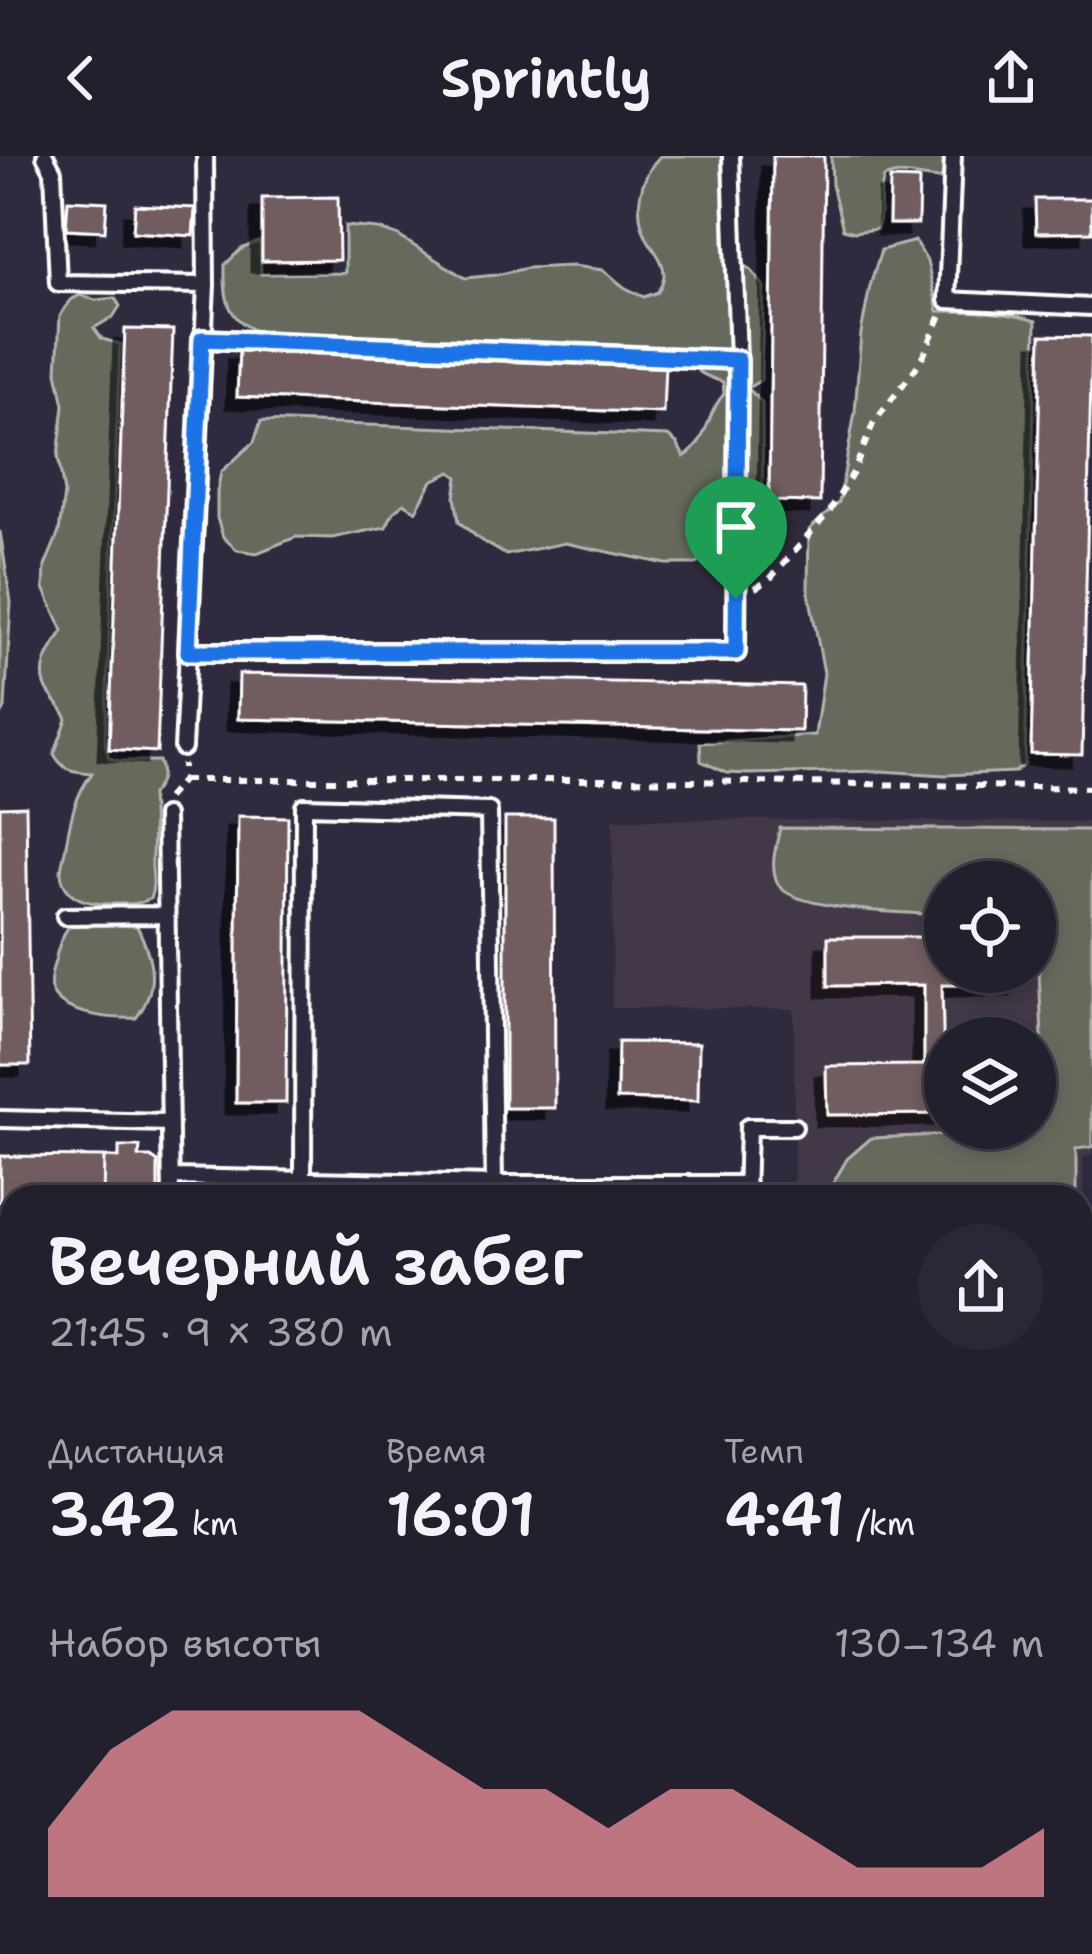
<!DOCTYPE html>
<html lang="ru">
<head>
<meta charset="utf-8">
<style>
  body { margin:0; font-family:"Shantell Sans",sans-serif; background:#2b2836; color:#f1f3f6; height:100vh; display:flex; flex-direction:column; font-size:45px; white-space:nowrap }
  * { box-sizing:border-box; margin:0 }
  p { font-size:39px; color:#a3a3aa }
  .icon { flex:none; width:66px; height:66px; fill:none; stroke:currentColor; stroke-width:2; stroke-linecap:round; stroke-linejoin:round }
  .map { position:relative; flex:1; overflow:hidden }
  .panel { position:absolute; left:0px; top:1029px; width:1092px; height:771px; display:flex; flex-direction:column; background:#23202e; border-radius:36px 36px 0 0; box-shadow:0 6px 18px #0003,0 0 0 3px #403e4a }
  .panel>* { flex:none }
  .fabs { position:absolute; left:924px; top:705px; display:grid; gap:24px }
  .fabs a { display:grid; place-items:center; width:132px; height:132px; border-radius:50%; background:#23202e; box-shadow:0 6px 18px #0003,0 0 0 3px #403e4a; font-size:60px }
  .pin { position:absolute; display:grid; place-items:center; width:102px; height:102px; color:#fff; margin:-123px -51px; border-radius:50% 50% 50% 0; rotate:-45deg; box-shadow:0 0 12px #0007 }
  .pin .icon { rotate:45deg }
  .round { display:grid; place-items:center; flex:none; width:126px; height:126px; border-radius:63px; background:#2b2836 }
  .headline { display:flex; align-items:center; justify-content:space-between; height:204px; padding:0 48px }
  h1 { font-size:66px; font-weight:600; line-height:90px }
  .stats { display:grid; grid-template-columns:repeat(3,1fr); gap:18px; height:204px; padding:12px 48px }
  .stats div { display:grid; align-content:center }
  .stats b { font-size:60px; font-weight:600 }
  .stats small { font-size:33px; font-weight:400 }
  .stats p { font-size:33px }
  .chart { height:336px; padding:24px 48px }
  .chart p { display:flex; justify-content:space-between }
  .chart svg { width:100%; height:216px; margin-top:12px; fill:#ff9aa2; opacity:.7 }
  header { display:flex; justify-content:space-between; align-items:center; height:156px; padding:0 48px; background:#23202e; font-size:54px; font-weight:600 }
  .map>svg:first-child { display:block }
  .built { fill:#433947; fill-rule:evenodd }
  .green { fill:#666b5d; stroke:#b2b5ae; stroke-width:3 }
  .building { fill:#715c5f; stroke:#fff; stroke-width:3; filter:url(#shadow) }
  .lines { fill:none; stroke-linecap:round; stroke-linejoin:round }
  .service-casing { stroke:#fff; stroke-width:22 }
  .tertiary-casing { stroke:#fff; stroke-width:45 }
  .path { stroke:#fff; stroke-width:6; stroke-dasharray:9 9; stroke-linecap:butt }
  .service { stroke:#2f2a3d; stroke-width:14 }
  .tertiary { stroke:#2f2a3d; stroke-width:36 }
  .route-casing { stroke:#fff; stroke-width:24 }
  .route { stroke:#1a73e8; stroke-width:15 }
</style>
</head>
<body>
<header><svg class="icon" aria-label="back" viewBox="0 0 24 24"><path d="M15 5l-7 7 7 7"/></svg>Sprintly<svg class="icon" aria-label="share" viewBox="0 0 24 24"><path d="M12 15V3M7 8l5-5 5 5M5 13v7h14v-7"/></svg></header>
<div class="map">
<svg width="1092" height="1798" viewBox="0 0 1092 1798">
  <defs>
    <filter id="shadow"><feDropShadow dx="-11" dy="11" stdDeviation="0" flood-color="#0009"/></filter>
  </defs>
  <rect width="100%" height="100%" fill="#2f2a3d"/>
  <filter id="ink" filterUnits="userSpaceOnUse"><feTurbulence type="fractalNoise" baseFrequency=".00833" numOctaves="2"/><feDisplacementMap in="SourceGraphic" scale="24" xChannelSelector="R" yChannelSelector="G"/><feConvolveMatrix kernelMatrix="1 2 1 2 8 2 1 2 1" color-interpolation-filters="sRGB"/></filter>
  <g filter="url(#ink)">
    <path class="built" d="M613,663L1092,666V1000L1083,1001V1129H1080V1041H794V853L612,852ZM945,726H1035V816H945ZM945,882H1035V972H945Z
      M196,1788H827L822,1798H197Z"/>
    <path class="green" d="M660,0H722L724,92L751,114L764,130L761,224L748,232L762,247L763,349L755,375L746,388L696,408H666L565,387L506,399L479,383L459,366L455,341L458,321L451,316L432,325L416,355L404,347L393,357L386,371L332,382L296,381L257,397L237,394L223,381L217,362V336L221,316L254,286L261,265L668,280L677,287L684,301C708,287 706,257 724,238L723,226C704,220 694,216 686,198L266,180C228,165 224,147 225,109L241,93L260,85L261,118L345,117V70L378,73L397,79L465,122L496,119L527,112L573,110L603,114L624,131L644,141L658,136C660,132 664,123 664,118C664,104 653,94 647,82C633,55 639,22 660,0Z
      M831,0H948V12L940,23C920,23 903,13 884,22C877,41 884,55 877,73L854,76L843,73L832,29Z
      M915,85L927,105L938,155C972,156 1003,154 1036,165L1025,608L1015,616L945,619L880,615L748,618L727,617L701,605L700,587L815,579L824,517L808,432L809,374L839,346L855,256L861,177L870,130L881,94Z
      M80,139L95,144L115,142L120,150L113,161L94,172L102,183L120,188L105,587L109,602L120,605H159C165,618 160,629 151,639C153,661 153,680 152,702C151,717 156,728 150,743C137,749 126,748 112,748C90,748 64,744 61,717C61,708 65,697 66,688C71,661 75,640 92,617C73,615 64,616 54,598L67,563C62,552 56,547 50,538C34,517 50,493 63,475L44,432L45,410L59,376L64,337L58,300L64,249L57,216L60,160L71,144Z
      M0,375L11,446L5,552L0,561Z
      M780,672L1092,674V991L1076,993V1041H825L847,1003L871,982L1036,975L1045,948L1035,726H945V759C914,757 790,755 778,728C769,710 776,691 780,672Z
      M97,768L137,770C153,803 160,831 136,862C112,863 59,859 51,833C49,824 52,814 55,805C58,792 61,781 69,770Z
      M1080,1265H1092V1798H888V1788H1080Z
      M239,1788H374L375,1798H240Z"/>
    <path class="building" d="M773,0H824L820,346L769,345Z
      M890,23L919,24L918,68H889Z
      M338,41L339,104L262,105V42Z
      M1035,43H1092V76L1036,77Z
      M68,44L107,46L105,75L66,73Z
      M135,49L195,52L193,80L133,76Z
      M125,173L173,174L157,596L109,593Z
      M1041,179L1092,180L1082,599L1031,598Z
      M239,193L665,209L663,257L237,241Z
      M239,518L802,530L801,575L238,563Z
      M26,650L30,909H0V651Z
      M238,660L288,661L286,947H236Z
      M505,662H554L555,952H505Z
      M828,781H945V816H1021V829H942L945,958L827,959L826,910L924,909V829L828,830Z
      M618,886L699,887L698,945L617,943Z
      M119,991H140L139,1001H151L158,1006V1041H103L104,1001L119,1002Z
      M0,1000L104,1001L103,1041H12V1048H0Z
      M0,1048H12V1084H0Z
      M5,1121H12V1156H4Z
      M0,1648L12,1649V1788H142V1798H0Z
      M730,1788H813V1798H730Z"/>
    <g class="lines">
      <defs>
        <path id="service" d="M45,0L53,15L58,127L206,129
          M205,0L206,129L188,496H736L738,204L731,0
          M953,0L947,144L1092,151
          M202,183L738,204
          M183,592L188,496
          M165,660L171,1041
          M65,760L166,759
          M0,963L170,967
          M172,1021L494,1028H747
          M303,1024L304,650L489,655L494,1028
          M746,1041L748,971H794
          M0,1108L12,1109
          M829,1798L830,1788"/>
        <path id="tertiary" d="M0,1207L12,1208
          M1080,1228H1092"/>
      </defs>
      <use href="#service" class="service-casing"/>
      <use href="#tertiary" class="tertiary-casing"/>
      <path class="path" d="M755,432L768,425L830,355L854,315L873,268L921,205L941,159
        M183,624H633L1092,632
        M167,642L183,624V608
        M0,1161H12
        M1080,1175H1092
        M0,1273H12
        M867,1788V1798"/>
      <use href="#service" class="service"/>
      <use href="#tertiary" class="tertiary"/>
    </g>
  </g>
  <g class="lines" filter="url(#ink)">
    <defs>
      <path id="route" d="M202,183L738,204L736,496H188Z"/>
    </defs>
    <use href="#route" class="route-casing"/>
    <use href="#route" class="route"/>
  </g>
</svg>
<div class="fabs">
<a><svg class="icon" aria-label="locate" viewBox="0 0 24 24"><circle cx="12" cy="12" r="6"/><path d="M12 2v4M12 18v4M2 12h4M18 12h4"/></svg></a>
<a><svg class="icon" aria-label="layers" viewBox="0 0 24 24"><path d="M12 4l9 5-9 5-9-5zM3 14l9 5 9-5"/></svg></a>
</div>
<div class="pin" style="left:736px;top:443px;background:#1e9e55"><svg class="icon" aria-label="arrive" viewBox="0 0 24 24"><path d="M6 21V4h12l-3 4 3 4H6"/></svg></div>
<section class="panel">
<div class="headline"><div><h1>Вечерний забег</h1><p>21:45 · 9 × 380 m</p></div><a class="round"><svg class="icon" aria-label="share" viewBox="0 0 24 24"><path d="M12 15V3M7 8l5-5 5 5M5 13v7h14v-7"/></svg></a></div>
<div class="stats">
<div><p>Дистанция</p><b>3.42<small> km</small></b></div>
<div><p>Время</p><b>16:01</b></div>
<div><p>Темп</p><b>4:41<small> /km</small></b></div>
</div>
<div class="chart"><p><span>Набор высоты</span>130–134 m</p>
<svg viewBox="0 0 160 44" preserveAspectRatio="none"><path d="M0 44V30L10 14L20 6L30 6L40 6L50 6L60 14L70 22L80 22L90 30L100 22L110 22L120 30L130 38L140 38L150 38L160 30V44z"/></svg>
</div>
</section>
</div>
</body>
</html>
